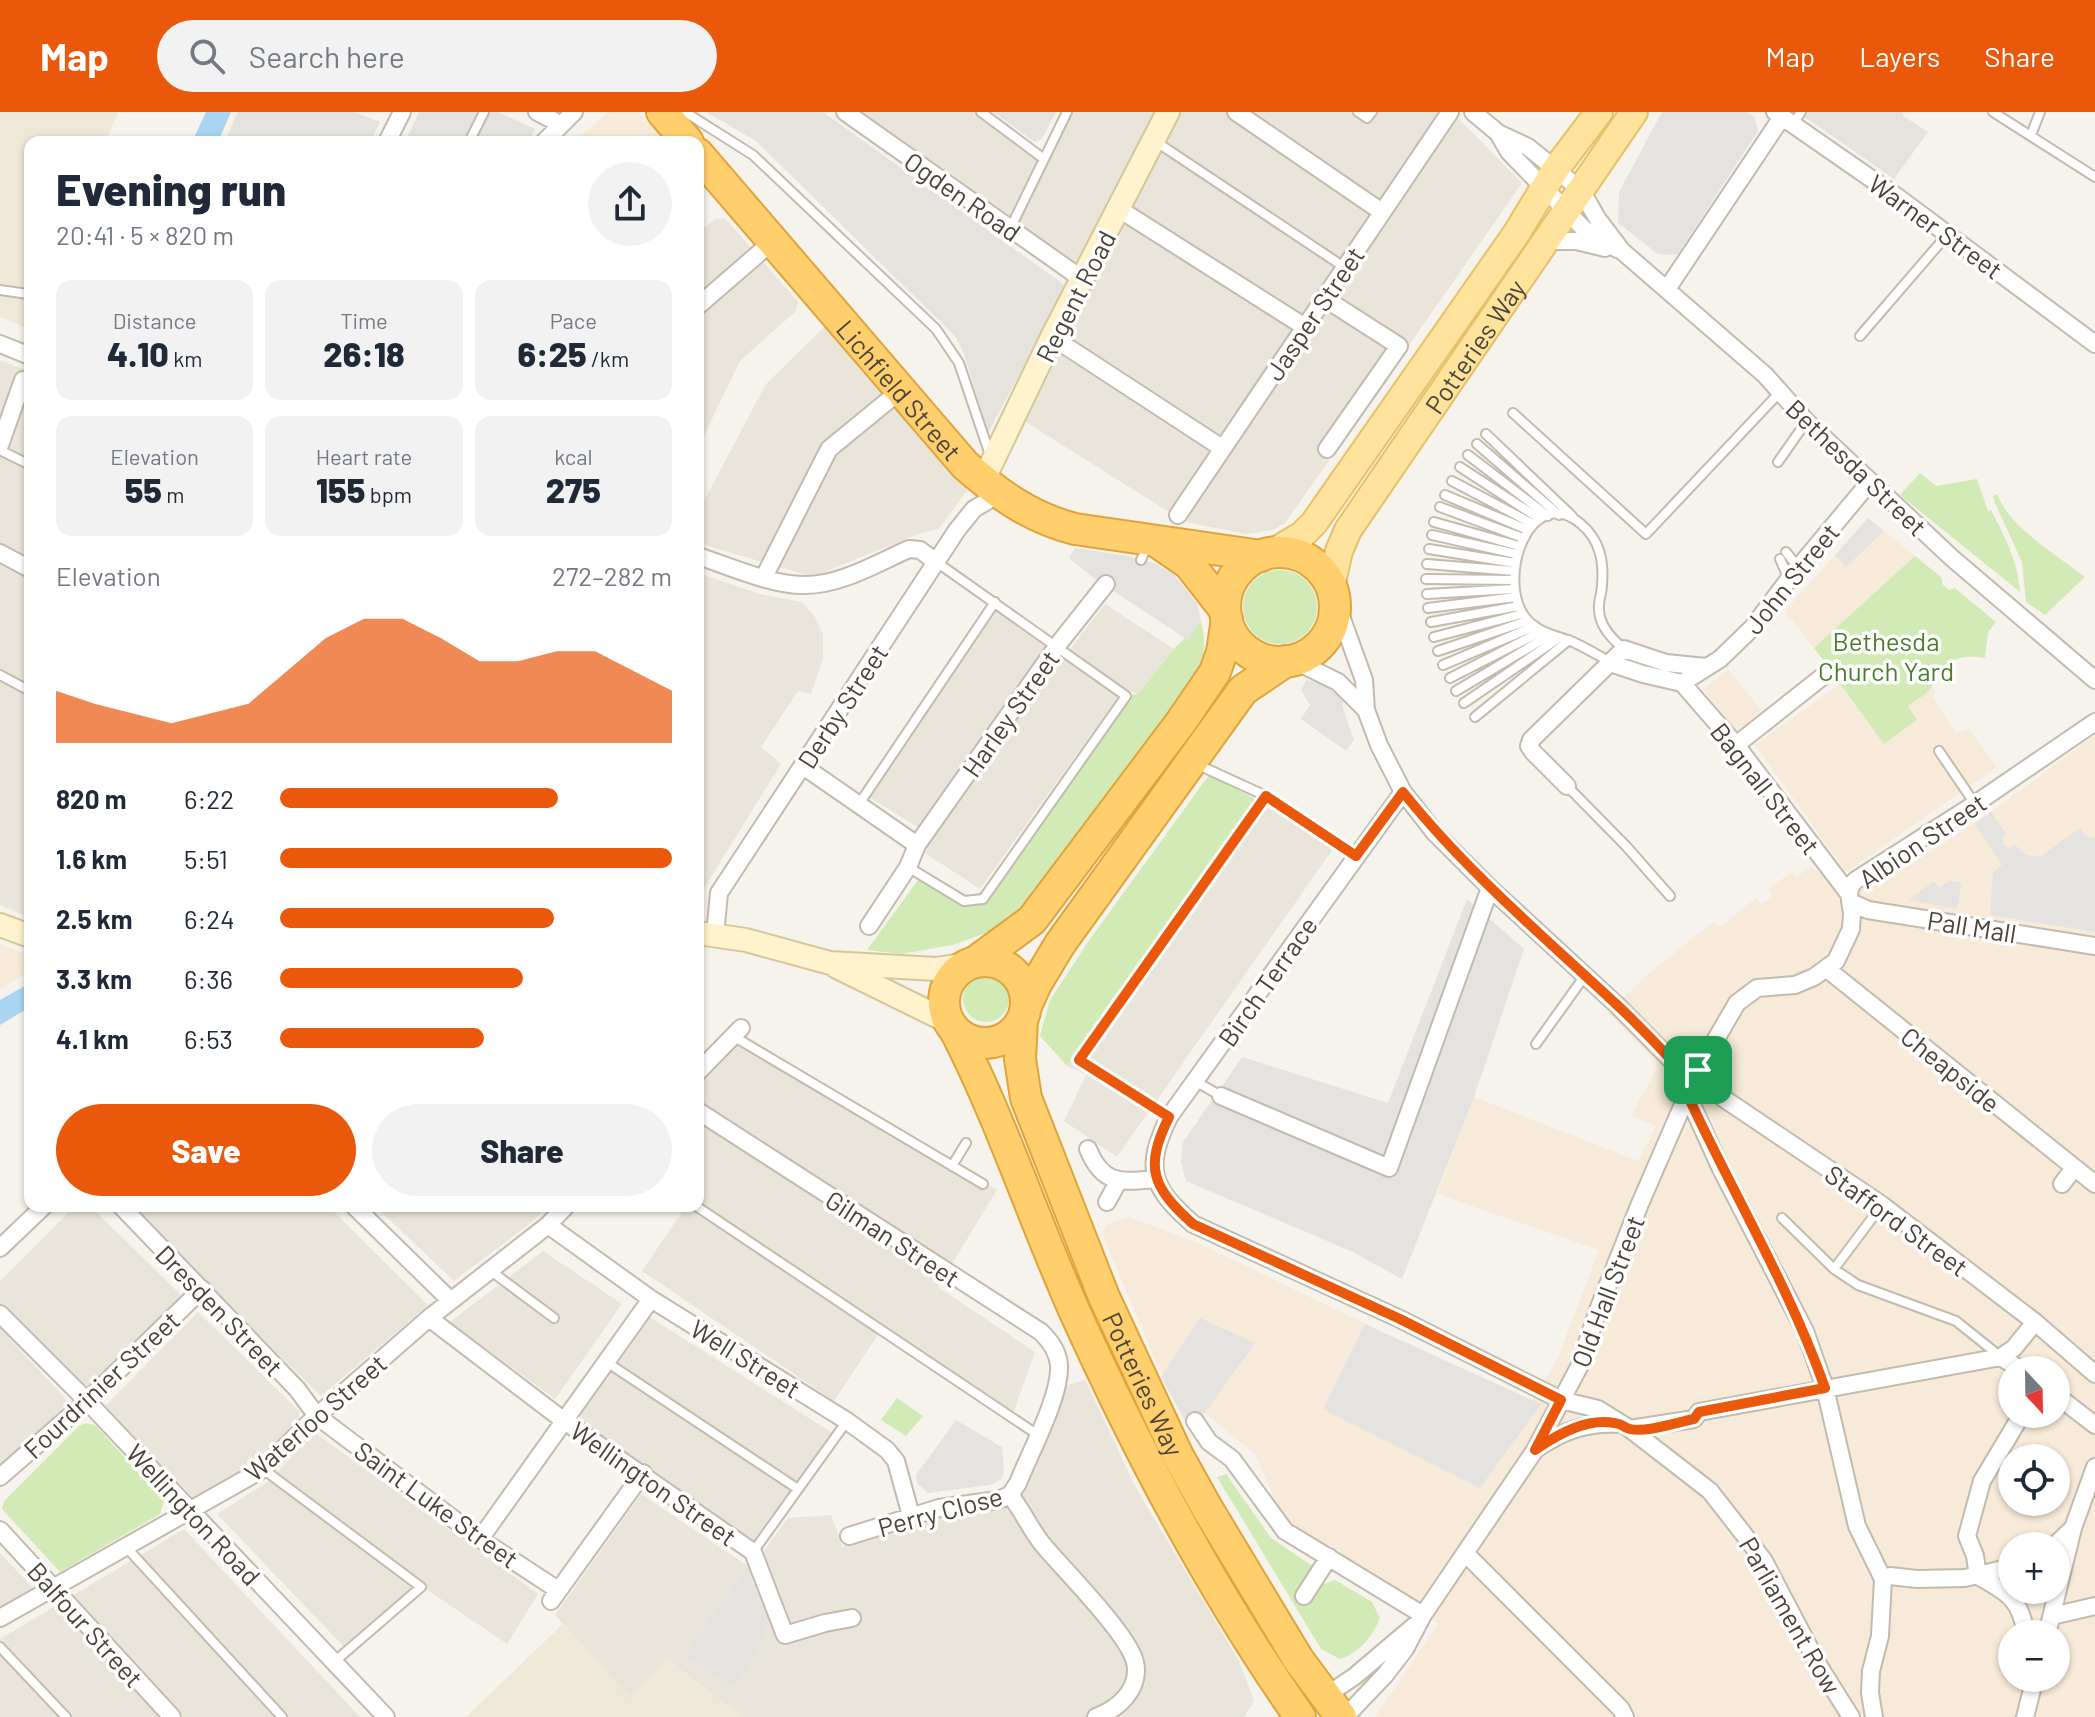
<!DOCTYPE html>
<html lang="en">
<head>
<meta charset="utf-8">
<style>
  body { margin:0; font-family:Barlow,sans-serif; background:#f2f2f3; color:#1f2937; height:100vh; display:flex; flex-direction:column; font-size:30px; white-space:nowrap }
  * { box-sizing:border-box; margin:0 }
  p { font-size:26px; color:#747a83 }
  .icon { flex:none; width:44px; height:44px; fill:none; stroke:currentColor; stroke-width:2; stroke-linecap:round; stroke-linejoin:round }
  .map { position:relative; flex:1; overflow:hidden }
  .panel { position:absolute; left:24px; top:24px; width:680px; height:1076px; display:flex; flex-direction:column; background:#fff; border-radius:16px; box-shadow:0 2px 6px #0004 }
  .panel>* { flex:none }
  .needle { width:52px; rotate:158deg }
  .controls { position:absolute; left:1998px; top:1244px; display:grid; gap:16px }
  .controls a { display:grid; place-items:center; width:72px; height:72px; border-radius:50%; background:#fff; box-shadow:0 2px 6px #0004; font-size:40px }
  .pin { position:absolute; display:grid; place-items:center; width:68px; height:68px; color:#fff; margin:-34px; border-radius:16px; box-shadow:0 4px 12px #0006 }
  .round { display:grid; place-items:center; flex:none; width:84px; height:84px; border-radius:42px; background:#f2f2f3 }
  .headline { display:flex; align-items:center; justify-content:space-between; height:136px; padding:0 32px }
  h1 { font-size:44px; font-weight:800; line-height:60px }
  .metrics { display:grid; grid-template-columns:repeat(3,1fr); gap:12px; height:136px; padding:8px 32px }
  .metrics div { display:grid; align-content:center; border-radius:16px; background:#f2f2f3; text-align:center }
  .metrics b { font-size:34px; font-weight:800 }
  .metrics small { font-size:22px; font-weight:400 }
  .metrics p { font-size:22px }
  .chart { height:224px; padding:16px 32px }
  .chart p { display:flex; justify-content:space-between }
  .chart svg { width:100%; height:144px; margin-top:8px; fill:#ea580c; opacity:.7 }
  .primary-button { display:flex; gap:16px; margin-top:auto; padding:16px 32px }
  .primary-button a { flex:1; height:92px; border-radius:48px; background:#ea580c; color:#fff; font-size:32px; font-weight:800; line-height:92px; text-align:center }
  .primary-button a+a { background:#f2f2f3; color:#1f2937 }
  ul { padding:0 32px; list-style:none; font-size:26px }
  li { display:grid; grid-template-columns:128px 96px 1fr; align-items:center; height:60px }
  li i { height:20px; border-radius:10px; background:#ea580c }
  header { display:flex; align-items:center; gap:48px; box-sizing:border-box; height:112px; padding:0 40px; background:#ea580c; color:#fff }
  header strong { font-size:38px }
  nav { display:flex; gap:44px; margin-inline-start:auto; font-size:28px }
  .search { width:560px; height:72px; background:#f2f2f3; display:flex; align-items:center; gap:20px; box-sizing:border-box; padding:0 28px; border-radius:44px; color:#747a83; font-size:30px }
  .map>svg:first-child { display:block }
  .residential { fill:#eae5da }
  .commercial { fill:#f7ead8; fill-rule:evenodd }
  .industrial { fill:#e6e2dd }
  .education { fill:#efe8d6 }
  .green { fill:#d2eab5 }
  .parking { fill:#e5e3e0 }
  .water { fill:#a9d4f2 }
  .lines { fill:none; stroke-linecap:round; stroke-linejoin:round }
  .lane-casing { stroke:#c2bbae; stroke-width:12 }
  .street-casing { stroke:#c2bbae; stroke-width:20 }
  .secondary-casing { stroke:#d6c79b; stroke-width:26 }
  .primary-casing { stroke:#e6c16a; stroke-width:30 }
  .highway-casing { stroke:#e0a43c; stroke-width:34 }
  .lane { stroke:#fff; stroke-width:8 }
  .street { stroke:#fff; stroke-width:16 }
  .secondary { stroke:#fff3cd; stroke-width:22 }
  .primary { stroke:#ffe39c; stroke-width:26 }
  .highway { stroke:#ffcf6e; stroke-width:30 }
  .route-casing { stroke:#fff; stroke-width:16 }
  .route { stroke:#ea580c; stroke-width:10 }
  .labels { text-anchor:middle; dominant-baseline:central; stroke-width:7; stroke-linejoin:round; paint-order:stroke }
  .street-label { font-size:26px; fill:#4b4439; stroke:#fff }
  .park-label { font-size:26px; fill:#4a7f2a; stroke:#fff }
</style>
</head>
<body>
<header>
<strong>Map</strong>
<div class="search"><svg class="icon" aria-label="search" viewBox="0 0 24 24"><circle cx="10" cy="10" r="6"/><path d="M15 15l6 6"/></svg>Search here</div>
<nav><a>Map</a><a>Layers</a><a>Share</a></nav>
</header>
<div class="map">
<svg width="2095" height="1605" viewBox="0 0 2095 1605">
  <rect width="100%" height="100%" fill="#f6f3ec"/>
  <path class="residential" d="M862,0H974L1046,51L1071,0H1156L1076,159Z
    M1177,0H1452L1522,71L1286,410L1273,418L1246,422L1185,410L1021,307Z
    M725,106L798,190L796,199L740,249L698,336V121L715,107Z
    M825,214L968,377L939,417L918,422L819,462L807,463L698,431V400L766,272Z
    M0,248L30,260V806L0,793Z
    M698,461L760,482L802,490L815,505L823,523V547L811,582L798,579L761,635L781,652L698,786Z
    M1105,492L1174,537L1138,582L1124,576L980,777L925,741L934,725L867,684L991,493L1045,529L1063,546Z
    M1255,687L1333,737L1117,1045L1064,1009L1086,963L1067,954Z
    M746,924L997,1078L938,1175L1035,1240L1011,1307L879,1221L834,1289L642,1159L686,1094H698V975Z
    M75,1094H90L183,1185L89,1279L0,1191V1169Z
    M129,1094H328L428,1193L321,1284Z
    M375,1094H548L533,1109L454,1169Z
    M543,1139L622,1192L555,1287L450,1210Z
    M198,1200L299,1299V1310L255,1351L193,1385L105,1294Z
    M648,1204L831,1320L756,1430L576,1308Z
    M0,1217L69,1290L0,1355Z
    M1085,1268L1136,1376L1239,1549L1254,1589L1244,1605H742L667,1548L631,1587L555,1503L641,1382L751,1456L788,1406L831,1403L843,1436L854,1427L911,1408L1011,1388L1061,1275Z
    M314,1320L538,1482L507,1532L426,1477L352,1543L217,1402L268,1370Z
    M184,1417L360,1605H0V1527Z
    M0,1441L35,1478L0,1498Z"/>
  <path class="commercial" d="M608,0H638L665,30H574Z
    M1868,406L1915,444L1814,536L1785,499Z
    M1728,557L1762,599L1736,620L1703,578Z
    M1840,572L1884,632L1916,608L1908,595L1932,576L1934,578V588L1956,621L1969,617L1997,655L1846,760L1755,633Z
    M2095,623V1605H1375L1438,1512L1284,1410L1255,1342L1205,1301L1187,1312L1155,1248L1102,1121L1107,1112L1129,1105L1198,1131L1530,1291L1557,1248L1599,1138L1437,1082L1474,985L1638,1049L1656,1014L1631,1004L1657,956L1655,949L1608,901L1647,863L1714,809L1720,815L1756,786L1761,792L1773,784L1768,777L1792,760L1796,765L1811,755L1819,760L1885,769L1991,700ZM2012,1258H2056V1302H2012ZM2012,1346H2056V1390H2012ZM2012,1434H2056V1478H2012ZM2012,1522H2056V1566H2012Z
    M0,832L30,844V859L0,877Z"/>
  <path class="industrial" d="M706,0H823L1066,174L988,321L964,242L955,224L756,29Z
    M993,0H1056L1042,27L1035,30Z
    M1798,0H1903L1902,3L1928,20L1894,67Z"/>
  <path class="education" d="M0,0H118L106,30H30V217L0,205Z
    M563,1512L631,1587L666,1548L742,1605H466Z"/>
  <path class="green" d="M1920,361L1936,374L1977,367L1988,399L1991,398C2005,425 2018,449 2020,480L1900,383Z
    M1997,382C2010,416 2056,442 2085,465L2045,503L2026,490L2022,450L1995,391L1993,384Z
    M1915,444L1942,466V472L1949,478L1955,476L1996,510L1988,520L1985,546C1955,541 1947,550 1933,573C1928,582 1916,588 1908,594L1917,608L1884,632L1814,536Z
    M1243 495a37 37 0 1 1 74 0a37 37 0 1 1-74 0Z
    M1201,509C1210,545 1198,559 1180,589L1035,784L999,816L953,833L901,842L867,838L921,764L950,783L983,787L1126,584L1138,582L1174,537Z
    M1209,663L1255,687L1067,954L1040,924L1050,888L1088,830Z
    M963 887a23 23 0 1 1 46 0a23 23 0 1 1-46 0Z
    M897,1286L923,1304L906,1324L881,1308Z
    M86,1311L96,1314L164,1389L160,1402L60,1460L2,1397L4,1389L79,1314Z
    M1226,1362L1271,1426L1314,1455L1298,1483L1306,1492L1321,1473L1335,1468L1372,1490L1380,1506C1373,1524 1359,1541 1340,1547L1321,1537L1217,1365Z"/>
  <path class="parking" d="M238,0H355L380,10L370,30H224Z
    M419,0H498L535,17L529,30H405Z
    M1662,0H1747L1755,5L1758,19L1678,142L1670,143L1658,142L1618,111L1619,80Z
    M1868,406L1884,419L1846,455L1835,443Z
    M1075,436L1128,444L1156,452L1173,462L1197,491L1201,509L1188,528L1095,467L1069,446Z
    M1306,568L1332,574L1343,582V596L1354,628L1346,639L1301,607L1310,593L1301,578Z
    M1991,700L2007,722L2003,726V732L2008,736L2015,733L2026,743L2040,745L2080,716L2086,725L2095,726V820L1990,803L1993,760L2002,753L1975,712Z
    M1934,769L1939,776L1950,769L1962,771L1957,797L1909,788Z
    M1467,787L1524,837L1474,985L1402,1167L1353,1140L1186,1069L1181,1050L1183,1030L1242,945L1388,991Z
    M1200,1206L1255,1231L1205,1301L1187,1312L1161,1265Z
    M1365,1212L1541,1292L1480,1376L1323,1297Z
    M956,1308L1002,1335L1004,1358L1002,1367L990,1373L928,1381L917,1371L916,1363Z
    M747,1458L768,1511L756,1542L740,1565L729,1574L684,1541Z"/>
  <path class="water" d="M206,0H231L218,30H192Z
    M30,871V895L0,913V888Z"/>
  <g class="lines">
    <defs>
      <path id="lane" d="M685,0L753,43L936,217L959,251L991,346
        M981,0L1044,47
        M1358,0L1367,6L1372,0
        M1993,0L2095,65
        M1793,12L1801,0
        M2031,23L2040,0
        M1155,29L1344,155
        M469,30L484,0
        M1010,117L1067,0
        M0,178L28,182
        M1860,224L1947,123
        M1513,301L1646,422L1780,280
        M1486,322L1572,404
        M1477,332L1559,403
        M0,338L30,353
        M1468,343L1548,404
        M1778,350L1806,310
        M1460,355L1540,407
        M1452,369L1533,412
        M1445,383L1528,418
        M1440,395L1523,426
        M1434,410L1519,434
        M1432,423L1516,442
        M1429,437L1515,451
        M1786,440L1798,455
        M1780,447L1789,467
        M1141,448L1148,432
        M1427,452L1514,459
        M1426,467L1514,468
        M1427,482L1514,477
        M1428,496L1516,485
        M1431,510L1519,494
        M1434,525L1522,502
        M1438,539L1527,509
        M1610,550C1598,543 1586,536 1573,530C1556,523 1537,521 1525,505C1496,467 1530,369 1581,412C1600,428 1604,449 1602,473C1602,481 1598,489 1599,497C1599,514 1612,527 1624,537
        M1443,553L1535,514
        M0,563L30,579
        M1450,566L1542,519
        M1456,579L1550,523
        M1464,591L1559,526
        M1475,605L1569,528
        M1939,639L1975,692
        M1205,656L1266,684L1356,744
        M1567,674L1626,734L1670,784
        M859,692L995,490
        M908,755L964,789L983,787L1126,584L935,449
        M733,924L983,1072
        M1536,932L1584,865
        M1195,969L1221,984
        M1169,1005L1079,948L1266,684
        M952,1054L966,1031
        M696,1094L1038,1323
        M1782,1106L1834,1157L1858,1173L1956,1209L2001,1245
        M1834,1157L1882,1093
        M491,1159L554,1206
        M605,1249L798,1377
        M263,1357L421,1475L334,1550
        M126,1435L282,1605
        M753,1440L847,1309
        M0,1535L66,1605"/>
      <path id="street" d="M537,0L560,12
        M845,0L1082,167
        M1236,0L1382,100
        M1473,0L1498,21L1528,35L1581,78L1597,106L1622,139L1765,263L1806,309L1952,446L2095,568
        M1775,0L1896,84L2095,232
        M1498,21L1509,40L1584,117L1617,137
        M387,30L402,0
        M544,30L574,0
        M1119,97L1305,215
        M1547,129H1576L1605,136
        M1667,177L1782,5
        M1324,186L1399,234L1327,337
        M698,194L773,129
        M1052,225L1222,336
        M0,232L30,244
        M0,333L23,268
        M1178,403L1450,0
        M0,441L30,457
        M698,444C729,454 773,474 805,473C841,473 877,451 909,437L920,438L935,449
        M764,465L829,337L901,278
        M1334,485L1364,568L1366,598L1379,633L1403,680L1435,721L1490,776L1617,893L1681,958H1698
        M1293,548L1338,570L1366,598
        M1610,551L1643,562L1682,571L1720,547L1752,516L1789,467L1869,371
        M1682,571L1736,633L1849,782
        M1736,633L1827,561
        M803,654L917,733
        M1567,674L1533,640L1529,634L1531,628L1624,537L1666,551L1706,555
        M1403,680L1169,1005C1144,1057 1151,1075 1193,1112L1400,1207L1561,1288L1598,1297L1630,1317L1710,1379L1749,1429L1764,1449L1819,1554L1851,1605
        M1851,790L1868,798L2095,834
        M869,814L908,755L917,733L1060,530L1106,472
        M715,823L719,781L957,418L974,397L999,382
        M1827,857L2095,1072
        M1698,958L1723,986L1882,1093L2035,1210L2095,1262
        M698,960L741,916
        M1687,982L1721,1057L1805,1219L1825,1276L1857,1414L1883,1467L1880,1524L1871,1559L1870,1581L1874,1605
        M1221,984L1389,1056L1490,776
        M698,999L1041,1220C1050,1229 1058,1239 1059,1253C1061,1284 1030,1340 1018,1371L1010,1383L998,1388L939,1396L849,1424
        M1088,1037C1103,1074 1122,1070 1157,1067
        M2062,1072L2074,1056
        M1107,1090L1118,1070
        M121,1094L297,1277L317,1304L480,1427L558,1478
        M354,1094L451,1189
        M548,1113L651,1187L847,1309L887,1338L896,1349L911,1404
        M0,1136L44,1094
        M0,1202L87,1289L386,1605
        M429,1206L563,1308L753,1440L785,1523L825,1511L852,1506
        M2001,1245L2021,1258
        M2056,1283L2095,1313
        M2022,1302L1982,1369L1967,1424L1975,1444L1978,1464C2008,1481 2020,1486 2026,1522
        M1195,1309L1209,1330L1232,1347L1285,1419L1423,1503
        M1630,1317L1694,1307L1699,1300L2001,1245L2014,1236L2035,1210
        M1536,1337C1563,1319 1586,1310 1619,1312
        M0,1365L87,1289L202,1177
        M1010,1383C1023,1399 1031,1419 1044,1434C1065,1459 1128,1522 1135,1550C1141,1577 1118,1597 1096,1605
        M0,1418L172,1605
        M480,1427L651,1187
        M2054,1434L2073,1416L2095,1355
        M1466,1442L1621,1597L1625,1605
        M1883,1467L1890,1464L1917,1467L1965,1466L2012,1455
        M1304,1484L1329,1445
        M551,1489L643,1361
        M2052,1504L2095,1494
        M0,1506L263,1357L310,1310L429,1206L548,1113L566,1094
        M2047,1522L2073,1416
        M1327,1583L1355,1564L1414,1514
        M1345,1605L1385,1563L1405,1537L1423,1503L1535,1338L1579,1255L1598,1198L1639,1094L1698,958L1737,891L1757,876L1795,873L1814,865L1836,849L1851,817L1852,801L1849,782L1851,773L1856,768L1975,692L2095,610
        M2025,1605L2035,1566"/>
      <path id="secondary" d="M983,369L1052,225L1168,0
        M0,813L30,824
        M698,821L746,828L830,851L936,857L970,852
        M837,855L951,911"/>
      <g id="primary">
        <path d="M1272,441L1302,423L1314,411L1516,122L1555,58L1599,0"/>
        <path id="s1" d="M1331,474L1339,439L1348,418L1634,0"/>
      </g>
      <g id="highway">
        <path d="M662,0L688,30"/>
        <path id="s2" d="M698,42L965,353C998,382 1031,406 1075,417L1261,444"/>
        <path d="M1160,432L1189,452L1225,498"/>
        <circle cx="1280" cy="495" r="55"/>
        <circle cx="985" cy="890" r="41"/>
        <path d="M975,850L1032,808L1181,610L1215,560L1222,540L1227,507"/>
        <path d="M1026,894L1036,872L1060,832L1243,578L1286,549"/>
        <path id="s3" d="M1022,908L1020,947L1026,986L1104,1185L1177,1342L1207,1396L1298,1547L1341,1605"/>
        <path d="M956,920C1002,1010 1033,1106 1074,1198C1138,1340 1211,1478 1300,1605"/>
      </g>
    </defs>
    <use href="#lane" class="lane-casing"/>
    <use href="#street" class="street-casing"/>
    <use href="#secondary" class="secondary-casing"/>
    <use href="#primary" class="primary-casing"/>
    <use href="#highway" class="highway-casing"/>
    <use href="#lane" class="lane"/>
    <use href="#street" class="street"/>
    <use href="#secondary" class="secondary"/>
    <use href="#primary" class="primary"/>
    <use href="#highway" class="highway"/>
  </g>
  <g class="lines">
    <defs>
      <path id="route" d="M1403,680C1466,759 1543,824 1616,892C1639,913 1660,936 1681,958H1698L1687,982C1732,1080 1789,1174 1825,1276L1699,1300L1694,1307C1678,1310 1646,1321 1630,1317C1628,1317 1620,1312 1619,1312C1589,1304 1558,1322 1535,1338L1561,1288L1400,1207L1193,1112C1152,1075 1144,1056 1169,1005L1079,948L1266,684L1356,744Z"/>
    </defs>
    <use href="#route" class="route-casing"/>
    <use href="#route" class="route"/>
  </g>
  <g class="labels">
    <g class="street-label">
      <text transform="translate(963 84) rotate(35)">Ogden Road</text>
      <text transform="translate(1936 114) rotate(36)">Warner Street</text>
      <text transform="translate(1075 184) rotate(-63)">Regent Road</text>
      <text transform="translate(1314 201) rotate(-56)">Jasper Street</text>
      <text stroke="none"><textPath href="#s1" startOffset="282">Potteries Way</textPath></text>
      <text stroke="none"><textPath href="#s2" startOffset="310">Lichfield Street</textPath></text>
      <text transform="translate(1857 355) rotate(44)">Bethesda Street</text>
      <text transform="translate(1791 466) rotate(-51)">John Street</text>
      <text transform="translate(842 594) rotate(-57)">Derby Street</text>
      <text transform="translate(1010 601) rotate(-55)">Harley Street</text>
      <text transform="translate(1766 676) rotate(52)">Bagnall Street</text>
      <text transform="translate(1922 728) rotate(-34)">Albion Street</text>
      <text transform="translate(1972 814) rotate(9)">Pall Mall</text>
      <text transform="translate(1267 869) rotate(-55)">Birch Terrace</text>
      <text transform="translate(1951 957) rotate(39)">Cheapside</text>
      <text transform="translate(1897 1108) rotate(36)">Stafford Street</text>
      <text transform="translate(893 1126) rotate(33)">Gilman Street</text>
      <text transform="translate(1607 1179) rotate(-69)">Old Hall Street</text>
      <text transform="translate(220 1198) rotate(46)">Dresden Street</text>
      <text transform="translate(746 1246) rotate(32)">Well Street</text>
      <text stroke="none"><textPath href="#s3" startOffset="388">Potteries Way</textPath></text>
      <text transform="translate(101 1272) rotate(-43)">Fourdrinier Street</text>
      <text transform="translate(315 1305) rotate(-41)">Waterloo Street</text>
      <text transform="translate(654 1371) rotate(35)">Wellington Street</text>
      <text transform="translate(437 1392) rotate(36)">Saint Luke Street</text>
      <text transform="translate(940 1399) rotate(-15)">Perry Close</text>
      <text transform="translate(194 1402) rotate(47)">Wellington Road</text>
      <text transform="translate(1791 1503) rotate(60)">Parliament Row</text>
      <text transform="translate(86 1512) rotate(48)">Balfour Street</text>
    </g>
    <g class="park-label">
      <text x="1886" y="528">Bethesda<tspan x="1886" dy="30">Church Yard</tspan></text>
    </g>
  </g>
</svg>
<div class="controls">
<a><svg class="needle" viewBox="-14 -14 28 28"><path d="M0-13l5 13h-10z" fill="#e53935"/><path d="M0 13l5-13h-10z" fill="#747a83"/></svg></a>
<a><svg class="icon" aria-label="locate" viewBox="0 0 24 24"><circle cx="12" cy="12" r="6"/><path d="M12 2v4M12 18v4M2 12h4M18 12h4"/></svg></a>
<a>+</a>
<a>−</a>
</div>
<div class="pin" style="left:1698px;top:958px;background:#1e9e55"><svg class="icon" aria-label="arrive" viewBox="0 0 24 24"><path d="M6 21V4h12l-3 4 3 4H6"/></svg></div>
<section class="panel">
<div class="headline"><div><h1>Evening run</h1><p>20:41 · 5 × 820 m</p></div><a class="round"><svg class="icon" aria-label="share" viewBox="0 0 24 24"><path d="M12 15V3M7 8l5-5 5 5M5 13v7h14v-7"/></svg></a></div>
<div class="metrics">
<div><p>Distance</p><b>4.10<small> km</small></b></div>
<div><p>Time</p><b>26:18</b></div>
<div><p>Pace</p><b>6:25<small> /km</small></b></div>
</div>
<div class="metrics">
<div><p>Elevation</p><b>55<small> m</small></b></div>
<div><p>Heart rate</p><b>155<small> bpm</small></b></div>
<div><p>kcal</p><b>275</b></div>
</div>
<div class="chart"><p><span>Elevation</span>272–282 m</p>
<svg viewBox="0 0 160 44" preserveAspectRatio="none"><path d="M0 44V28L10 32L20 35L30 38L40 35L50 32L60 22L70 12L80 6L90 6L100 12L110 19L120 19L130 16L140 16L150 22L160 28V44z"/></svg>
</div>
<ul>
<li><b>820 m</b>6:22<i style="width:71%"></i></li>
<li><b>1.6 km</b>5:51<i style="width:100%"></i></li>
<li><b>2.5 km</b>6:24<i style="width:70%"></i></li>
<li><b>3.3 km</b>6:36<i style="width:62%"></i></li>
<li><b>4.1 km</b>6:53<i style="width:52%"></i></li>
</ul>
<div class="primary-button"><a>Save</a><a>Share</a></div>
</section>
</div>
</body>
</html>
